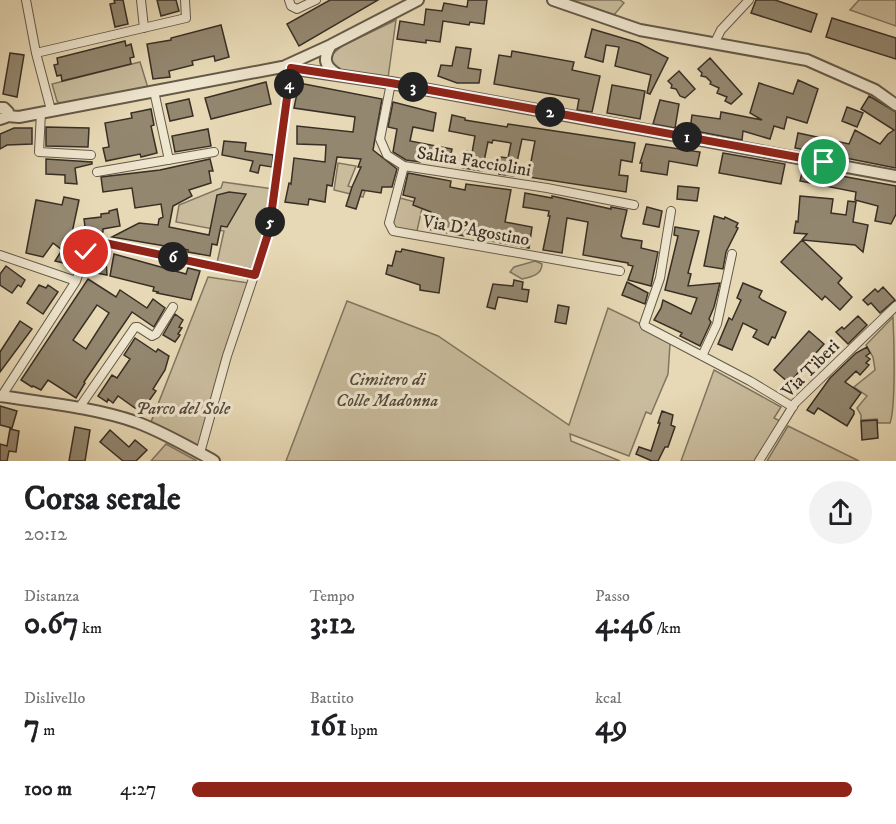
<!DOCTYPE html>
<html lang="it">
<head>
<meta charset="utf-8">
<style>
  body { margin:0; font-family:"IM FELL DW Pica",serif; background:#f2f2f2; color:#202124; height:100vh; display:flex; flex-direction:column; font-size:22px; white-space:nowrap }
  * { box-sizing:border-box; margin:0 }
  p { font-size:20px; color:#757577 }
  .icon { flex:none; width:33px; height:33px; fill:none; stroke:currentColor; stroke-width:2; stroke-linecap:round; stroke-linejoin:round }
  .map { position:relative; height:461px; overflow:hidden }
  .side { display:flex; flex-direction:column; background:#fff; flex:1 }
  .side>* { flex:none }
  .pin { position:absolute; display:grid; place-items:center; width:51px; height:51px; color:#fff; margin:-26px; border:3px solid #fff; border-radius:50%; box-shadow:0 2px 6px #0007 }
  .km { position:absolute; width:30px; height:30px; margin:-15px; border-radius:50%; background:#222; color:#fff; font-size:16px; line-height:30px; text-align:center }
  .round { display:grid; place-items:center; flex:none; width:63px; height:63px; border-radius:32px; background:#f2f2f2 }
  .headline { display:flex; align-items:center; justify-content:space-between; height:102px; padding:0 24px }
  h1 { font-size:33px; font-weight:700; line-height:45px }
  .metrics { display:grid; grid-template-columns:repeat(3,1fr); gap:9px; height:102px; padding:6px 24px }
  .metrics div { display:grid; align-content:center }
  .metrics b { font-size:30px; font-weight:700 }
  .metrics small { font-size:16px; font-weight:400 }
  .metrics p { font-size:16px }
  ul { padding:0 24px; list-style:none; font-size:20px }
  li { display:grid; grid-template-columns:96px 72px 1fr; align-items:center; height:45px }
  li i { height:15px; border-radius:8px; background:#8f2418 }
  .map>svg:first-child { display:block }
  .green { fill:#c9bc9d; stroke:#807661; stroke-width:1.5 }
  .building { fill:#938770; stroke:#382f25; stroke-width:1.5; fill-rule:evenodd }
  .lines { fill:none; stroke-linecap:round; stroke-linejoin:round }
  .minor-casing { stroke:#645a49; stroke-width:10 }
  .tertiary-casing { stroke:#645a49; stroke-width:14 }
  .minor { stroke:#efe6cf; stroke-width:8 }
  .tertiary { stroke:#efe6cf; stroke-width:10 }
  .route-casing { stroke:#fff; stroke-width:12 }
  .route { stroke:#8f2418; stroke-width:8 }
  .labels { text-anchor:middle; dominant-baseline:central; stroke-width:6; stroke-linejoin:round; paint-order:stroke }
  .street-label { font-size:18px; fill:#382f25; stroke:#efe6cf }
  .park-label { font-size:18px; font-style:italic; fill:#554b3d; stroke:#efe6cf }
</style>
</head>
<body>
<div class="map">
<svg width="896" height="461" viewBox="0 0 896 461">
  <rect width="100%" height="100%" fill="#e7d9b5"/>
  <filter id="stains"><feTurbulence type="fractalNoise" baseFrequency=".00333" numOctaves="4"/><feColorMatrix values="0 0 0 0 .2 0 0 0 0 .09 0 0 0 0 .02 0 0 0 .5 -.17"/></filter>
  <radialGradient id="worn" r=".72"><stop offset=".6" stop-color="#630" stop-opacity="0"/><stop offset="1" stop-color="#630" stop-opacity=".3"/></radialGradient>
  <path class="green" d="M569,0H620L624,3L614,15Z
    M859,0H896V26L850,10Z
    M396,20L388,78L336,69L328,60L329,57L342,46Z
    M140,62L148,88L62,105L57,101L52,84Z
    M338,163L356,166L348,186L365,191L363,197L334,190Z
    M223,182L273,189L264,237L255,269L217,263L224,231L176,222L179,205L221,188Z
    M400,198L423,204L417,231L396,228L393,224Z
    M535,261L542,264C542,275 531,277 522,279L510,272L514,267Z
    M208,277L249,283L223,355L198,448L151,422Z
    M347,301L438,336L569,425L608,308L637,322L670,344L668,374L651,414L646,412L629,456L570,434L571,441L620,461H286Z
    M893,317C894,339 896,407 890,423H878L877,419L861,420V415L857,408L867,396L854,387L875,370L873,357L866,345Z
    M714,370L781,407L774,418L780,421L755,461H681Z
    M788,426L859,461H767Z
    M166,444L197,461H151Z"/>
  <path class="building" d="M114,0H123L128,24L115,27L110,4L115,3Z
    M157,0H176L179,11L161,16Z
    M330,0H378L299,46L287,24Z
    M468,0H487L484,24L470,22L469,25L443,21L440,42L426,40V43L397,39L400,21L424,25L426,9L442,11L444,3L467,7Z
    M756,0H775L817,14L811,32L751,13Z
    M832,18L896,38V59L826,37Z
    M221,25L229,57L215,61L214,56L192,61L193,65L169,71L170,77L153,79L147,44L171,40V38Z
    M592,29L639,43L668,58L650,94L647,93L651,75L615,66L619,47L606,45L603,62L585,57Z
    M125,41L126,46L131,44L134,57L130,58L131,64L62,81L61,75L57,76L54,65L58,64L57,58Z
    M456,47L471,49L468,68L481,70L479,83H457L438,76L441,65L452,66Z
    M512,51L574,62L572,70L600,76L592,112L577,110L579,99L494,84L499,55L511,57Z
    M10,53L24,55L17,97L3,94Z
    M710,58L742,94L731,104L725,101L727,97L717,93L719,88L710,84L711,82L706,77L701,76L702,73L698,69Z
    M679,71L695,89L685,98L680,96L676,89L671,88L672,85L668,81Z
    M798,80L818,89L807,123L787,117L784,129L774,126L770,139L743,131L742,140L690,130L692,115L720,119L721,112L762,120L750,113L759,83L793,94Z
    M266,82L271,104L211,119L205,98Z
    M299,83L382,99L373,150L397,169L392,187H382L381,193L362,190L356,209L346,206L352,187L361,167H358L361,159L337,157L332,186L327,185L325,202L309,199L308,205L285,202L289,183L291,184L294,158L325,162L326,145L297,144V126L353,132L355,117L294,108Z
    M612,85L645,91L640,119L607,113Z
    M869,96L896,112V168L795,148L798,133L849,144L855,130L880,144L888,134L894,130L861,109Z
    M189,99L193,116L170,121L166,104Z
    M660,100L679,104L675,128L653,124Z
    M393,102L436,113L433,131L413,127L410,141L452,149L449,163L421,158L420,162L406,160L393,152L397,129L388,127Z
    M847,107L863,113L857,127L842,121Z
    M151,109L154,125L151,126L157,153L141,157L140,154L106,161L103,148L109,147L105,123L132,118L131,113Z
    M452,115L465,118V120L507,127L508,124L635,143L632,162L621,160L619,175L628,176L626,192L528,177L535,141L522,139L514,176L499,174L501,157L508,158L511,143L493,140L492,143L488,142L482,171L463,168L467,151L472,153L475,136L449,131Z
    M46,127L89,128L88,147L46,146Z
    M14,128H32V144L7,145L0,149V134Z
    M208,129L211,146L175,152L172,136Z
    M224,141L246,143L245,151L273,155L272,167L260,165L258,173L250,171L253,161L222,155Z
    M646,144L700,152L697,166L669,161L667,175L641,171L642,163H640Z
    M723,153L785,164L781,184L719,173Z
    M46,159L92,162V164L75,168L77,184L65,183V175L46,174Z
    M210,159L213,171H209L211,183L189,190L192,196L173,206L169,227L209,235L217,195L229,192L246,194L227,227L221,226L217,245L212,244L210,256L188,252V250L112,237L139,223L158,225L159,219L163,217L161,204L135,208L132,188L103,192L101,177L160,170Z
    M803,169L896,186V214L891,224L875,221L878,206L855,200L856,192L800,181Z
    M408,173L451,181L450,187L465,190L466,184L511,190L505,222L532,227L529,248L427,229L431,212L413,205L415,198L403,195Z
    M678,186L699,188L697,201L677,199Z
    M525,193L552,198V196L611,209V207L627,210L621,236L623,238L642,241L641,248L658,252L651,286L628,280L633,266L628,265V263L583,255L588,222L567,218L562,253L543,250L550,216H548L549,211L523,207Z
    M800,196L833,199L831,213L846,215L848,201L856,202L853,222L868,225L863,252L855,245L802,240L807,234L794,233L796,221L798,222Z
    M64,197L79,200L70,242H73L68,264L55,261L62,250L53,243L43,257L26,253L36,200L62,205Z
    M647,207L662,211L659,227L643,224Z
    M117,209L120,226L103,229V232L86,234L84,219L101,217V214L109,213V211Z
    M714,216L724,219L725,217L738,223L736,227L738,228L726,252L723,269L704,266Z
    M675,227L699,231L688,273L691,274L688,286L720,283L714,307L709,319L711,322L700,346L680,336L682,333L654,320L661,308L663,300L691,314L697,298L665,290L678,236L674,235Z
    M802,240L842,278L838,283L852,297L840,310L825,296L822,300L781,262Z
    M402,249L444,258L439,293L420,290V285L386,274L388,265L392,266L396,251L401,252Z
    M114,254L186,274L188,268L200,271L191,300L157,293L158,292L153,291L154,287L110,276Z
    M94,258L106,260L107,275L91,272Z
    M6,266L25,280L21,287L18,285L12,293L0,285V274Z
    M88,279L116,297L120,290L147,308L153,299L165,308L154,327L132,312L84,382L85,383L76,398L48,380L41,390L33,386L32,387L21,380ZM97,305L109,313L86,349L73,340Z
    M514,280L523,282L522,289L529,290L527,302L498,297L495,309L487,307L493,284L513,286Z
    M627,282L648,293L645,304L622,295Z
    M743,283L762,291L759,297L762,300L786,312L775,338L772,337L768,345L753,337L757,330L743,323L732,350L718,344L729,318L732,320L741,300L737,298Z
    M39,285L46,288L48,285L58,292L43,314L27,303Z
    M883,287L895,300L880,313L871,303L868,305L863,300L875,289L878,292Z
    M558,305L569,307L566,324L555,322Z
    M175,314L183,320L179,327L182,328L178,334L180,335L175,342L163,335Z
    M858,316L867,325L848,344L836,332L842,327L844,329Z
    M20,321L32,329L0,372V352Z
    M809,331L824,344L789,383L774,370Z
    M135,338L156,352L158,349L169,356L165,370L153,389L156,391L144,408H135L118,396L113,403L108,399L107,402L98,396L112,375L117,378L130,359L124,355Z
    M867,347L870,353L866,356L870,359L866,363L869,365L860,375L856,371L845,382L861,393L850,408L854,411V414L847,426L818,408L814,414L807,410L830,378L856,353Z
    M0,406L17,411L12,428L0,425Z
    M662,411L673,415L671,425L675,427L668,447H665L658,461H652L636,454L639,447L651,451L660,423H658Z
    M877,420L878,438L862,440L861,421Z
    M75,427L90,430L85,461H69Z
    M10,429L19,431L16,452L9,451L7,461H0V444L7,446Z
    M110,430L129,447L135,440L147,450L136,461H123L100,442Z"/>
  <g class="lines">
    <defs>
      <path id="minor" d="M26,0L36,53L51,110
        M141,0L144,28
        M289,0L291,6L297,9L316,0
        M714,44L721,30L749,0
        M36,53L186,18L185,0
        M391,83L380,139L387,155L404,166L547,188L634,205
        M154,91L169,160
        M41,112L39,152L91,155
        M404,166L389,223L393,231L620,271
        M97,172L214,152
        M671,211L660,278L644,324L645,326L750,381L793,407
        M0,255L76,281
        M702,356L717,324L732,254
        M1,397L76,281L86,252L92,247L105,243L255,275
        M79,408L135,327H138L152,336L156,334L173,307
        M200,453L227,356L269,231L291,68
        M759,461L795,403L896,306"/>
      <path id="tertiary" d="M553,0L640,30L807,60L875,90L896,105
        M331,45C323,58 324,66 337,74
        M285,66L331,45L418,0
        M0,108H4L8,112L6,117L0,119
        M7,116L19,117L282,67L391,83L896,176
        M0,396C45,403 92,407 136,422C163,432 189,447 214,461"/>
    </defs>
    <use href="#minor" class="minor-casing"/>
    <use href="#tertiary" class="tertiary-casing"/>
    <use href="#minor" class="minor"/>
    <use href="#tertiary" class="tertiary"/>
  </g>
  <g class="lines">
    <defs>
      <path id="route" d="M86,252L92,247L105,243L255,275L269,231L291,68L391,83L824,162"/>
    </defs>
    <use href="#route" class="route-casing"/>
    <use href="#route" class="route"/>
  </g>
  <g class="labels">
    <g class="street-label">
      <text transform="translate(474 162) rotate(9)">Salita Facciolini</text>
      <text transform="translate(476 231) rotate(10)">Via D'Agostino</text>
      <text transform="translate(811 369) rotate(-45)">Via Tiberi</text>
    </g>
    <g class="park-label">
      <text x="387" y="380">Cimitero di<tspan x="387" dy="21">Colle Madonna</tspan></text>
      <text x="183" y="409">Parco del Sole</text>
    </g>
  </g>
  <rect width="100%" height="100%" filter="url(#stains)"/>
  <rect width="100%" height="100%" fill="url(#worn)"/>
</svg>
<div class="pin" style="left:824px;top:162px;background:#1e9e55"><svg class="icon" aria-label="arrive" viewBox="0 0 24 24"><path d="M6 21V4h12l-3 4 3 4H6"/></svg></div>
<div class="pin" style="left:86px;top:252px;background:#d93025"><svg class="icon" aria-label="check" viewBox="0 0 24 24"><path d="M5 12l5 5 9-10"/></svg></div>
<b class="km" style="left:687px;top:137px">1</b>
<b class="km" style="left:550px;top:112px">2</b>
<b class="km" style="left:413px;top:87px">3</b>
<b class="km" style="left:289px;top:84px">4</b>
<b class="km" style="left:270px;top:222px">5</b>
<b class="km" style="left:173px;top:257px">6</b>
</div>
<section class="side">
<div class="headline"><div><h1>Corsa serale</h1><p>20:12</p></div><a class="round"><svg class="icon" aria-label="share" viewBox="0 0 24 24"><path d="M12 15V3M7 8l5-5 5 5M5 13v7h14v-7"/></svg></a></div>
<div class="metrics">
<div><p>Distanza</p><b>0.67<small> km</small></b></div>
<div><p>Tempo</p><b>3:12</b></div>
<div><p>Passo</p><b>4:46<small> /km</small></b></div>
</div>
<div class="metrics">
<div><p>Dislivello</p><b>7<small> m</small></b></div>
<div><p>Battito</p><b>161<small> bpm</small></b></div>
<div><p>kcal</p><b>49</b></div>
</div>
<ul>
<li><b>100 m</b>4:27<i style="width:97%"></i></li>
</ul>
</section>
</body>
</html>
